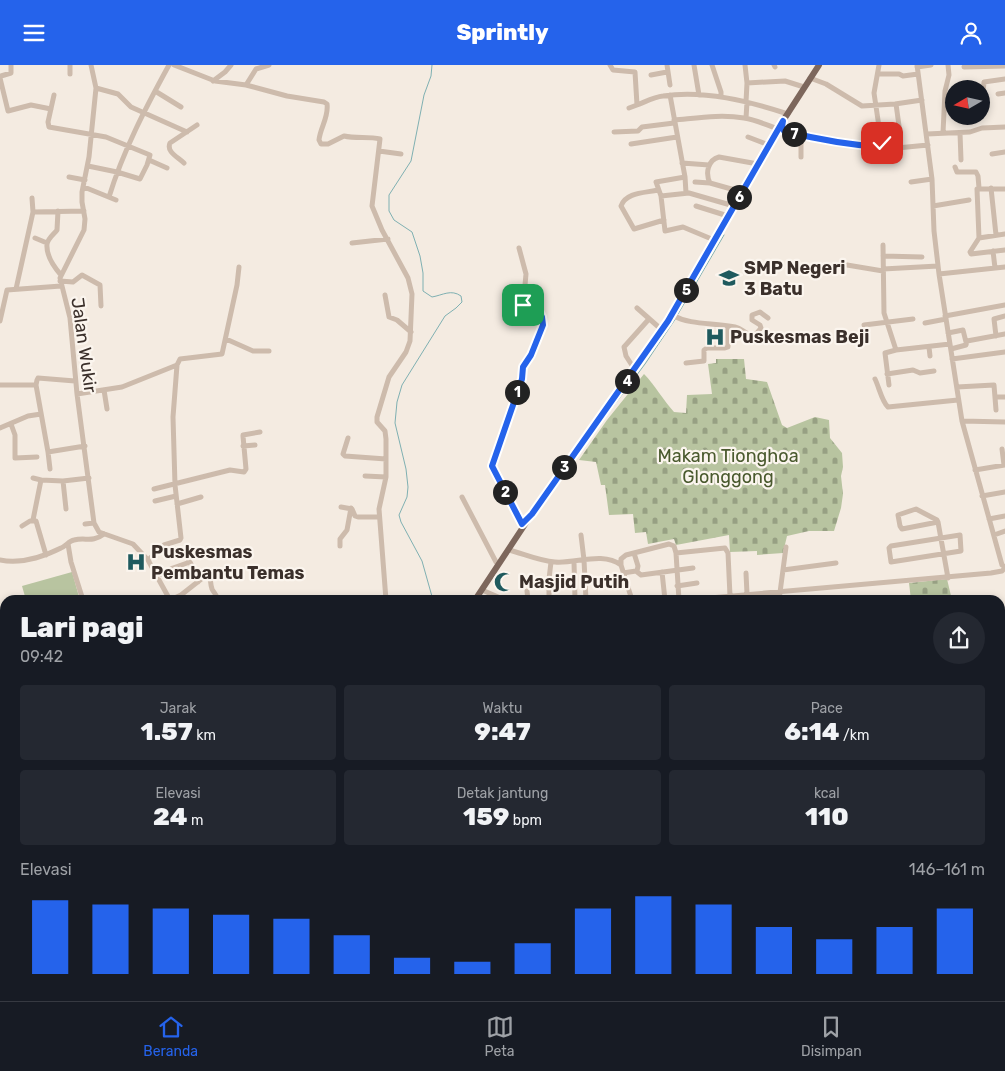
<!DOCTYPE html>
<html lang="id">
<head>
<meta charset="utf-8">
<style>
  body { margin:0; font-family:Rubik,sans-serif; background:#242831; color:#f1f3f6; height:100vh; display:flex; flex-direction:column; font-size:19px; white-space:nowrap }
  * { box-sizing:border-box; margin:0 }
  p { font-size:16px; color:#9ea1a6 }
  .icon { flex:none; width:28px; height:28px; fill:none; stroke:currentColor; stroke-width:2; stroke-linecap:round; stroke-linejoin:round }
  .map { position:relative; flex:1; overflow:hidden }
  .details { position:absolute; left:0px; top:530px; width:1005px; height:406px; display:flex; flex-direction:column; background:#171b24; border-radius:15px 15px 0 0; box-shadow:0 2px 8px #0003 }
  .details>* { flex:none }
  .needle { width:32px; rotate:261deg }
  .controls { position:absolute; left:945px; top:15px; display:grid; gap:10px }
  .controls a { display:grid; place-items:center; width:45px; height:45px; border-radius:50%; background:#171b24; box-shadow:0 2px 8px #0003; font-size:25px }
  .pin { position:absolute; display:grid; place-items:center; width:42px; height:42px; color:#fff; margin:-21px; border-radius:10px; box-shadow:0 2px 8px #0006 }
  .km { position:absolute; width:25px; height:25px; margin:-12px; border-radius:50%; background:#222; color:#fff; font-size:14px; line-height:25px; text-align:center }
  .round { display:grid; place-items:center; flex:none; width:52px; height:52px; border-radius:26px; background:#242831 }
  .head { display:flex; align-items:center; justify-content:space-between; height:85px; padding:0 20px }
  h1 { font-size:28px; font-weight:800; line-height:38px }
  .stats { display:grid; grid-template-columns:repeat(3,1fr); gap:8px; height:85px; padding:5px 20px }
  .stats div { display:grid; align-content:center; border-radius:5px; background:#242831; text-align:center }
  .stats b { font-size:25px; font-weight:800 }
  .stats small { font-size:14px; font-weight:400 }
  .stats p { font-size:14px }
  .chart { height:140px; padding:10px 20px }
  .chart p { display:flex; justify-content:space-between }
  .chart svg { width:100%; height:90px; margin-top:5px; stroke:#2563eb; stroke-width:6 }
  header { display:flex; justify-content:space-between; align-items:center; height:65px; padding:0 20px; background:#2563eb; color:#fff; font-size:22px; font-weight:800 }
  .dock { display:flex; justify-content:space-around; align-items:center; height:70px; border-top:1px solid #363941; background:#171b24; font-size:14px; color:#9ea1a6 }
  .dock a { display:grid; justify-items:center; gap:2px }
  .dock .selected { color:#2563eb }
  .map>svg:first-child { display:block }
  .cemetery { fill:url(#cemetery-stones) }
  .pitch { fill:#b8c4a0 }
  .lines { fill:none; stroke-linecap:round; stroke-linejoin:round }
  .stream { stroke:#7fb0b2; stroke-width:1 }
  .minor { stroke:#cdbbac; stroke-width:5 }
  .major { stroke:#7d675c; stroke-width:6 }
  .route-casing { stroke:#fff; stroke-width:10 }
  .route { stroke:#2563eb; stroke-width:6 }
  .labels { text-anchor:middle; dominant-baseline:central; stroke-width:4.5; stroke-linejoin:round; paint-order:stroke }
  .poi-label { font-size:18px; font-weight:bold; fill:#3b302b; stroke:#fbf5ee; text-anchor:start }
  .street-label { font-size:18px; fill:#3b302b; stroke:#fbf5ee }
  .park-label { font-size:18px; fill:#4a5a2e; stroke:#fbf5ee }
</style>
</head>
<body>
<header><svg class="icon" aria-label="menu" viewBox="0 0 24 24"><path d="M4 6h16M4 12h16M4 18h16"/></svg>Sprintly<svg class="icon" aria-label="person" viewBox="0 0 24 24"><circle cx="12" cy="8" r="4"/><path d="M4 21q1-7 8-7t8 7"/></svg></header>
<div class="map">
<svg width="1005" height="936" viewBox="0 0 1005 936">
  <defs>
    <pattern id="cemetery-stones" width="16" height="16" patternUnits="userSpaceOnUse" patternTransform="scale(1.25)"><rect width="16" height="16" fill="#b8c4a0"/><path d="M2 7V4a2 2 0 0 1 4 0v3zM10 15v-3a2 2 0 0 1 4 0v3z" fill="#97a083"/></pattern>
  </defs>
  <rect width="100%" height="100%" fill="#f4ebe1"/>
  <path class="cemetery" d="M716,294H744L746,314L767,317L782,360L787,363L815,352L829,355L830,373L842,388L843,402L841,411L843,429L841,443L834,466H809L787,471L783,488L757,490V486L730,487L729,470L676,480L674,474L648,479L646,467L635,468L633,449L609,450L605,420H601L596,397L579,395L607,355L644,309C655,320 663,335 674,347L686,348L687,330L712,329L708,299L716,298Z
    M947,514L952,535H911L909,518Z"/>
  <path class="pitch" d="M72,507L80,535H26L22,521Z"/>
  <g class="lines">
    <path class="stream" d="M432,0L431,11L424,30L411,96L389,130V146L394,155L412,167L420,191L423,208V226L432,232C443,230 451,224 461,231L462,237L456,243L445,251L402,320L397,337L395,358L406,404L408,422L407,432L399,450L401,457L422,496L433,535
      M678,249L724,170
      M597,363L645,299L676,253
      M718,931L722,936
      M875,931L877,936"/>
    <path class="minor" d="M11,0V8L1,11L0,13L8,46L31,40L51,44
      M70,0V9
      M91,0L96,23L89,92L82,127V137L85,154L84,165L60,213L70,253L77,329L94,458L99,467L133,479L148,495L170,535
      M174,0L215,16L246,20L287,31L324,37L327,39C329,52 320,63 319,75L321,79H328L344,71C356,74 369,71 380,74L372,141L382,165L408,213L412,229L410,276L406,287L389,312L377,352V357L385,366L386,374V412L379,444L386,535
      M610,0L613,5L635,7L637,40L629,43
      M667,0L670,20
      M694,0L699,30
      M712,0L721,27V32
      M745,0L747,18L746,37
      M774,0L775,2
      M879,0L874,28L882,82
      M917,0L932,114L934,166L939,209L962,356L1002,500L1005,502
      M917,2L931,0
      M964,2L1005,1
      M878,9H899L903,11L918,9
      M651,10L667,7
      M810,13L826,19L862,41L895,39L922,35
      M213,16L225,7L231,0
      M747,18L785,16L804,22
      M246,20L256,4L269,0
      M96,23L118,29L131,42L187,67
      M155,26L181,42
      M998,29L1005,28
      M54,30L48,57L49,62L106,72L150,90L147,100L140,114L117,107L88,101
      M670,30L685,112L686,128
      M982,38L984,17L1005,14
      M896,39L900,68
      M637,40C645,37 654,32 663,31C705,25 748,36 788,49
      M746,53L747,37
      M674,55C697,53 721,49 744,53C756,55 767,60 778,64
      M783,57L782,62L784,66C819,75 861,83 897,83C907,82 918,81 928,80
      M614,67L638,66L642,62L674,58
      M943,68L945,26L949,10L948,0
      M960,68L961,95
      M927,69L970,67L982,63L1005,62
      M748,72L769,80
      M631,79L677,72
      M379,86L401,89
      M992,89L1005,87
      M801,92V70
      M149,95L167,103
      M184,98C178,92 166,87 170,78L197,60
      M682,98L709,100
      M955,102L957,107H976L978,111L979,123
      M69,112L85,115
      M685,112L656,117L661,131L665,166L683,162L714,175
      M695,117L710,118
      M911,117L932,114
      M84,122L116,135
      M991,123L996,170
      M1005,124H977L979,173L970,187L971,189L1005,185
      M658,125C645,128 626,127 621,141L634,164L664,155
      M742,127L710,118C705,108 708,95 719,92L758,99
      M661,131L689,128L734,141
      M109,132C123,86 146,42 169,0
      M696,141L728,151
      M933,141L969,135
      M58,146L57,165C54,169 48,173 47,179C46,190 54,202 61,210
      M33,147L84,146
      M35,173L47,178
      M979,173L1005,169
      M352,178L388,174
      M883,180L884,248L896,285L950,279
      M519,183L526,209L523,242L538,244L542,252L543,260L531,290L523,302L522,314L492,401L522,459
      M993,186L995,203
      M883,191L922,192
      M847,200L883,206
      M883,204L938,201
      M939,209L1005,202
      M60,216L73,217L82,210L100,220L101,241
      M16,224L33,147L32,133
      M385,230L389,252L397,255L411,267
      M637,243L662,265
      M672,250C692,261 713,257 735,262C744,264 745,271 756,269L761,263L760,260L752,255V250L760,247L768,253
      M945,251L1005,240
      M0,256L7,225L61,221
      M925,258L946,254
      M864,260L913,254
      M948,268L963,265L966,277
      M996,271L994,254L1005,251
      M226,274L253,286H269
      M929,282L930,291
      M951,284L966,280L967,276L1005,269
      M952,294L1005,287
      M686,298L704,296V285L707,283H725L728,282V261
      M635,305L626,291L624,282L649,254
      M887,309L913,305L920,308L934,306
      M875,314C879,322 882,337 888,342L958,335
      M75,316L38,313L37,315L36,320L48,387L85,381
      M0,320H36
      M889,320L885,288L896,285
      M957,322L994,320L996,345
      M104,325L107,344
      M77,329L122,322L177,300L180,294L222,289L237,220L239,202
      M996,332H1005
      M962,356L1005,357
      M11,359L15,370V393L37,392
      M0,363L28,351L41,349
      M348,373L343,389L345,391L386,394
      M243,381L255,380
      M1002,384L1004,400
      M48,387L50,404
      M975,405L1005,400
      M365,411L386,412
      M33,413L41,415
      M63,416L66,444
      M154,424L230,405L244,407L246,404L243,371V370L260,367
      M982,431L1005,427
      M462,432L496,497
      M155,436L176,431
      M177,439L201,432
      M341,442L352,444L355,451L358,452H379
      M989,454L1005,451
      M33,455L41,415L63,416L89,413
      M938,457L902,464L900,461L898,450L916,444L937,455L938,457L948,513
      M85,459L94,458
      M22,461L30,456H36L46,490
      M581,470L584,495L586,535
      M960,470L961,486L891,497L889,483L891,481Z
      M994,470L1005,466
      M68,479L71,497L83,535
      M340,481V474L347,465L351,443
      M509,485C524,489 539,496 555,497C576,499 602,486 621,500L632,535
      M185,488L192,501V506L198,517
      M634,488L638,501L637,506
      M0,495C20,499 43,492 61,483C66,481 69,476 74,475C86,472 92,478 104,469
      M148,495L164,480L180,475L181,473L175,420L173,352L177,300
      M574,497L575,535
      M621,500V494L626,490L669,479L674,481L676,488
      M783,505L836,498
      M662,507L665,535
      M623,508L636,506L641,510L693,503
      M746,508L747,529
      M157,511L173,503L190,497
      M677,521L697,518
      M482,525L505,535
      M527,526L528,535
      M170,535L181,530L209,508C211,513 210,519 212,524C214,528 217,530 218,535
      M549,535V514L551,497
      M679,535L676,488L725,483L728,488L730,531
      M687,535L991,508L1002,506L1005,503
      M779,535L786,482
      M0,581L5,583
      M0,607L5,606
      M1000,699L1005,697
      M1002,739V745L1005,748
      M1002,766L1005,776
      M1000,785L1005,783
      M1000,815L1003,814L1005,819
      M99,931L100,936
      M184,931L186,936
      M267,931L269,936
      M327,931L331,936L340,931
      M357,931L360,934L369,931
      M389,931L392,936
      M570,931L571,936
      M817,931L819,936
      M939,931L940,936
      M943,931L945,936
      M554,936L564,931
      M585,936L587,935
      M640,936L649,931
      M660,936L670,931
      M694,936L700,933L702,936
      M790,936L797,933
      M830,936L846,931"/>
    <path class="major" d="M475,535L545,429L623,322L668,256L779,62L819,0
      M1000,868L1005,865
      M293,931L295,936
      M476,931L478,936
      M214,936L218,931
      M926,936L931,931"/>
  </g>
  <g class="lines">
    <defs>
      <path id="route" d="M523,240L525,243L538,244L542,252L543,260L531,290L523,302L522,314L492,401L522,459L532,449L668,256L783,56L782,62L784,66C816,74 849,80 882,82V78"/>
    </defs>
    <use href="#route" class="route-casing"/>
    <use href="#route" class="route"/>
  </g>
  <defs>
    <symbol id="school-bare" viewBox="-9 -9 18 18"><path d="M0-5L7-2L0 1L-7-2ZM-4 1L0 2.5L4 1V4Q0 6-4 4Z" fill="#1f5a5e" stroke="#fbf5ee" stroke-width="2.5" paint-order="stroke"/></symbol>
    <symbol id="hospital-bare" viewBox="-9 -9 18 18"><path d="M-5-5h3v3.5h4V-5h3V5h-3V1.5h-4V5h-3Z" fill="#1f5a5e" stroke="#fbf5ee" stroke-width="2.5" paint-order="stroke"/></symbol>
    <symbol id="mosque-bare" viewBox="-9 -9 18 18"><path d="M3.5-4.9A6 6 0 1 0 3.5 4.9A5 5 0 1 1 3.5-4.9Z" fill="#1f5a5e" stroke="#fbf5ee" stroke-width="2.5" paint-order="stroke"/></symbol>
  </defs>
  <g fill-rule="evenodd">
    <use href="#school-bare" x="715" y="199" width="28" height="28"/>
    <use href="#hospital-bare" x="701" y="258" width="28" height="28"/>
    <use href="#hospital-bare" x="122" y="483" width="28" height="28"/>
    <use href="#mosque-bare" x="490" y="503" width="28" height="28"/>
  </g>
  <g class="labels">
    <g class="poi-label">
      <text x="744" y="203">SMP Negeri<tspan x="744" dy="21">3 Batu</tspan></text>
      <text x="730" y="272">Puskesmas Beji</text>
      <text x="151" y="487">Puskesmas<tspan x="151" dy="21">Pembantu Temas</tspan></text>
      <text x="519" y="517">Masjid Putih</text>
    </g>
    <g class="street-label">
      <text transform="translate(84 280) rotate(82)">Jalan Wukir</text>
    </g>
    <g class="park-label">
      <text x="728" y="391">Makam Tionghoa<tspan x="728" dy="21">Glonggong</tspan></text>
    </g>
  </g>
</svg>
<div class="controls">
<a><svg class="needle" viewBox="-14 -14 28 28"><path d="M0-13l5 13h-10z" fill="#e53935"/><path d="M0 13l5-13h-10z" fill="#9ea1a6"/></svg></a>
</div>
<div class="pin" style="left:523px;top:240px;background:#1e9e55"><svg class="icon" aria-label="arrive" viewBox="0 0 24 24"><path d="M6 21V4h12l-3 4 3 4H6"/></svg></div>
<div class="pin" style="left:882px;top:78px;background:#d93025"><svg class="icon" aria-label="check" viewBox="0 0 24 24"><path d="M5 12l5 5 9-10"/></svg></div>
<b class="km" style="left:517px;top:327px">1</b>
<b class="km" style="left:505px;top:427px">2</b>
<b class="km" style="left:564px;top:402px">3</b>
<b class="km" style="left:627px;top:316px">4</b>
<b class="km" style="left:686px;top:225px">5</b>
<b class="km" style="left:739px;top:132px">6</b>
<b class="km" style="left:794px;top:69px">7</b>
<section class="details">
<div class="head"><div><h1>Lari pagi</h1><p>09:42</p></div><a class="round"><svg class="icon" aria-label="share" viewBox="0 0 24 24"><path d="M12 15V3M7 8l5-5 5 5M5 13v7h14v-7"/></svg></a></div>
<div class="stats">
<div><p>Jarak</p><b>1.57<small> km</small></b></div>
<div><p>Waktu</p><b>9:47</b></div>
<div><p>Pace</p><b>6:14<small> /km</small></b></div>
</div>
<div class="stats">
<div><p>Elevasi</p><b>24<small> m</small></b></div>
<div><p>Detak jantung</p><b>159<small> bpm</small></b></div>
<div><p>kcal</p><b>110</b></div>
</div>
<div class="chart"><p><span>Elevasi</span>146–161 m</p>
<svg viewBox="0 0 160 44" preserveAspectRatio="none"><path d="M5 44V8M15 44V10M25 44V12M35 44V15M45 44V17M55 44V25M65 44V36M75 44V38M85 44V29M95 44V12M105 44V6M115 44V10M125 44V21M135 44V27M145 44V21M155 44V12"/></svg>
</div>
</section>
</div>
<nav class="dock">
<a class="selected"><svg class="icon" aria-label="home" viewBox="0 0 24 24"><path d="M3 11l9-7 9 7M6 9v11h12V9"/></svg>Beranda</a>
<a><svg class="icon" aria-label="map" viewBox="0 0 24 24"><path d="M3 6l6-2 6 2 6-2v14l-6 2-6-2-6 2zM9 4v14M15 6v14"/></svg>Peta</a>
<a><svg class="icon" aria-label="saved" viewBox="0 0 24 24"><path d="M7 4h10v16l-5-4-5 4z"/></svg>Disimpan</a>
</nav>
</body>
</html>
